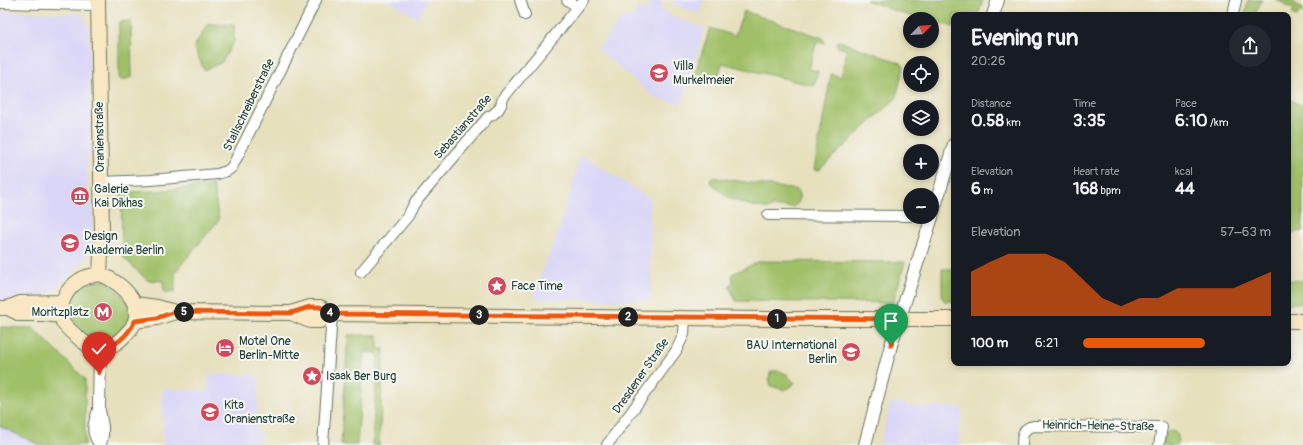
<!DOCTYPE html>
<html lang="en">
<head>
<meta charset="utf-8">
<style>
  body { margin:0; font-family:Pangolin,sans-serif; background:#242831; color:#f1f3f6; height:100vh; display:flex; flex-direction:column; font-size:15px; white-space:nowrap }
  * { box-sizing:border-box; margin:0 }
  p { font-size:13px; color:#9ea1a6 }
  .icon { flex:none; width:22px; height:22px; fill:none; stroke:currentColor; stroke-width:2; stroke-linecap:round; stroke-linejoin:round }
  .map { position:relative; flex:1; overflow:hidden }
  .drawer { position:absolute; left:951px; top:12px; width:340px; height:354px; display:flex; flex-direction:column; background:#171b24; border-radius:8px; box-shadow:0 2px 6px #0003 }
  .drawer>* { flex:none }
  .needle { width:26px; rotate:65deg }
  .controls { position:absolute; left:903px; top:12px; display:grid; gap:8px }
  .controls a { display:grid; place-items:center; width:36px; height:36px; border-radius:50%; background:#171b24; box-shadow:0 2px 6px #0003; font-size:20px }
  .pin { position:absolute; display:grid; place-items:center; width:34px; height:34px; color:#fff; margin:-41px -17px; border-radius:50% 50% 50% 0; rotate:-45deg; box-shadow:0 0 4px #0007 }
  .pin .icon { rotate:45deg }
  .km { position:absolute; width:20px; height:20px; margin:-10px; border-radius:50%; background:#222; color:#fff; font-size:11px; line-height:20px; text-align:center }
  .round { display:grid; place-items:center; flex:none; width:42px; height:42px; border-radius:21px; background:#242831 }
  .overview { display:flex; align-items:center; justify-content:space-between; height:68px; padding:0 20px }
  h1 { font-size:22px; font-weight:700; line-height:30px }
  .figures { display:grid; grid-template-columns:repeat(3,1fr); gap:6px; height:68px; padding:4px 20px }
  .figures div { display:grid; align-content:center }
  .figures b { font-size:17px; font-weight:700 }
  .figures small { font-size:11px; font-weight:400 }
  .figures p { font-size:11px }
  .chart { height:112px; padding:8px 20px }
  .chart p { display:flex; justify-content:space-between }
  .chart svg { width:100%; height:72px; margin-top:4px; fill:#ea580c; opacity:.7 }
  ul { padding:0 20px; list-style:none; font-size:13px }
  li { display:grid; grid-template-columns:64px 48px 1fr; align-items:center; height:30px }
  li i { height:10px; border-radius:5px; background:#ea580c }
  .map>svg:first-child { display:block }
  .built { fill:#dad6f7 }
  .green { fill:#a0c068; stroke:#607e4e }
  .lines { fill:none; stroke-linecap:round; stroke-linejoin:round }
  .minor-casing { stroke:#657664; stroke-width:12 }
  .tertiary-casing { stroke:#657664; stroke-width:14 }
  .secondary-casing { stroke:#657664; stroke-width:16 }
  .minor { stroke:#fff; stroke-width:10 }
  .tertiary { stroke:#fff; stroke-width:12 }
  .secondary { stroke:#f9e7c3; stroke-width:14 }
  .route-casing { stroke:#fff; stroke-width:8 }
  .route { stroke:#ea580c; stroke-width:5 }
  .labels { text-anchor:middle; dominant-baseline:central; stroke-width:4; stroke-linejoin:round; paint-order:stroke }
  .poi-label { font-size:12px; fill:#1f3d34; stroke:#f6f6f2; text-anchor:start }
  .street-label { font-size:12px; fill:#1f3d34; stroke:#f6f6f2 }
</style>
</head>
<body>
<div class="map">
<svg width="1303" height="445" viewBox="0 0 1303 445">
  <rect width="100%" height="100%" fill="#f6f6f2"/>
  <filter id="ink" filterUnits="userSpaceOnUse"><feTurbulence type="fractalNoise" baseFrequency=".025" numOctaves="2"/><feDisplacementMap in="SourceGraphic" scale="8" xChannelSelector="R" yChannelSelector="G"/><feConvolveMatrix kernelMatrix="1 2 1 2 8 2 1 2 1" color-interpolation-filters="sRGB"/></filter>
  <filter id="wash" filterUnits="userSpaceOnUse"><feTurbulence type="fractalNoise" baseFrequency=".012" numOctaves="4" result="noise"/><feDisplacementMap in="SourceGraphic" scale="16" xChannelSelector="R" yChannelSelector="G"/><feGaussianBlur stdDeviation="0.9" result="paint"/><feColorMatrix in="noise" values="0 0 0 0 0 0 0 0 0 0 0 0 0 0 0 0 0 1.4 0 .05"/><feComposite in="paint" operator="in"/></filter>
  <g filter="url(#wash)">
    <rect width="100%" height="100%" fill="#e7e0bd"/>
    <path class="built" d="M388,0H427L417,18Z
      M650,0H662L661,9L669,12L668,15L705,28L682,104L655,98L597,48L623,18L635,15L637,7L648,10Z
      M673,0H704L699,14L674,5Z
      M0,11L79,14L84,16L85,18L86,25L89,26L91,155L87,156L88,200H92L93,245H89L88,254L87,258L51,294L41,295V300L0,299Z
      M582,155L650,199L651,301L534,299L539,279L559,230L579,161Z
      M209,374L254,375V377L259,378L256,432L261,433L260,442H250V445H163L162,389L207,391Z
      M890,403H905V406L962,407V422H959V445H880Z
      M0,426L22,436L39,445H0Z"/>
    <path class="green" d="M866,0H983L978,15H954V27L932,22V19C910,19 887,7 866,0Z
      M1248,0H1262L1255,14L1256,15H1245Z
      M1277,0H1290L1303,9V13L1299,11L1297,17L1292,14L1294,9L1288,6V7L1285,5V4Z
      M744,11L823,38L825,43L817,41L809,69L818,71L814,86L722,63L717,83L694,77L710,28L735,36Z
      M131,21L132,77L127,79L119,80V22Z
      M208,24L234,25V42L221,63L204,70L194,47Z
      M839,41L901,63L904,66L896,98L819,170H814L831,74L841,77L847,50L838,47L836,43Z
      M1288,99L1303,106V231L1288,233Z
      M712,177L797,190L799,192V202L793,207H770L769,209L749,205L729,198L710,182Z
      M213,185L219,220L175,272V292H164L163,281L147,280L124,258L122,252L121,194L125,192L156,191Z
      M760,261L905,262L893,303L736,301L729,286L733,281L732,274Z
      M942,269H954V301H945L942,298Z
      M105,280L127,299L131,317L113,340L95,344L69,323L66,305L82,284Z
      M1288,280L1303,281V303H1288Z
      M0,327L33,328L85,379V445H39L0,426Z
      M348,335H378V349H384L379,445H372L378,353L364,352L357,445H341Z
      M774,371C784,370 788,376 795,383L785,390L771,386L769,378L770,373Z
      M1170,431C1179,432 1180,438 1176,445H1162L1165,434Z"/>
  </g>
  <g filter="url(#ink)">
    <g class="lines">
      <defs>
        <path id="minor" d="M520,0L525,15
          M567,0L578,7
          M0,3L98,5
          M1233,15L1236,0
          M101,182L151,180L217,174L227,171L232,167L316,0
          M768,215L910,216
          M361,272L408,216L414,204L488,117C497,113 501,108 503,98L584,0
          M323,445L332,314
          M607,445L676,351L684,334L685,317
          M1022,445C1022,436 1023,427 1034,426L1162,427L1159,445"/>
        <path id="tertiary" d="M993,15L998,0
          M932,216L954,144
          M99,410C94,425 91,430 100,444
          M100,445L102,435V427L99,410L100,350
          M865,445L891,345L932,217"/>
        <path id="secondary" d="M98,0L102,233L100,274
          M100,274C124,283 151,310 127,333C120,341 112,348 101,349C93,350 86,344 80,339C74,334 66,328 63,322C55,307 67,288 80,280C86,276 93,275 100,274Z
          M135,304L157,307L175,312L291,313L310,307H320L332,314L768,319H954
          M0,308H8L20,314H43L61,316
          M8,308L20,303L61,302
          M291,313L310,321H320L332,314
          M135,321L157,318L175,312
          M1288,321H1303"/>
      </defs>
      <use href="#minor" class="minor-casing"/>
      <use href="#tertiary" class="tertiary-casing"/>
      <use href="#secondary" class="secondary-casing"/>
      <use href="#minor" class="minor"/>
      <use href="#tertiary" class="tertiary"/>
      <use href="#secondary" class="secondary"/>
    </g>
  </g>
  <g class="lines" filter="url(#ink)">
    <defs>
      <path id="route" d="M99,373L100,350C116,346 128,335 135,321L157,318L174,312L291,313L310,307H320L332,314L899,319L891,345"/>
    </defs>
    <use href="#route" class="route-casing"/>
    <use href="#route" class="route"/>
  </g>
  <defs>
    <symbol id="school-disc" viewBox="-11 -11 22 22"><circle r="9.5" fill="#d1495b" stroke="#f6f6f2"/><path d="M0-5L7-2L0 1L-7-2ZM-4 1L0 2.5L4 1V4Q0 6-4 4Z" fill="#fff"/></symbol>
    <symbol id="museum-disc" viewBox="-11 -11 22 22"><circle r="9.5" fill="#d1495b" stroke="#f6f6f2"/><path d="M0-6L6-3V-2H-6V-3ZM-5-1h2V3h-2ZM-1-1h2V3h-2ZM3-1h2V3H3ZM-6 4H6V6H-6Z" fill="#fff"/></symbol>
    <symbol id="university-disc" viewBox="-11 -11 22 22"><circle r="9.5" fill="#d1495b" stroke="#f6f6f2"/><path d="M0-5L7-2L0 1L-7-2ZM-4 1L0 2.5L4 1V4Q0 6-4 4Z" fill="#fff"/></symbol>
    <symbol id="sight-disc" viewBox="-11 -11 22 22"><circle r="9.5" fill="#d1495b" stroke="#f6f6f2"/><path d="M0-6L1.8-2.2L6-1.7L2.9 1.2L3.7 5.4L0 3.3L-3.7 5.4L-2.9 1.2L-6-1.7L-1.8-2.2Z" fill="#fff"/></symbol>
    <symbol id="metro-disc" viewBox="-11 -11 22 22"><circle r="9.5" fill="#d1495b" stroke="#f6f6f2"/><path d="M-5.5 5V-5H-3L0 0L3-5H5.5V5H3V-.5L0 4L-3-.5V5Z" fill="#fff"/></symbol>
    <symbol id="hotel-disc" viewBox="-11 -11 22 22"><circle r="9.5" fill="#d1495b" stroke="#f6f6f2"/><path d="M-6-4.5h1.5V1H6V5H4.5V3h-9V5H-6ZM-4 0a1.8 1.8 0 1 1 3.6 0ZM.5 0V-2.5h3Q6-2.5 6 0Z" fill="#fff"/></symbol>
  </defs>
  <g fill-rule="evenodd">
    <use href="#school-disc" x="648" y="62" width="22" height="22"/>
    <use href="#museum-disc" x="69" y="185" width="22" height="22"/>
    <use href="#university-disc" x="59" y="232" width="22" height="22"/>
    <use href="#sight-disc" x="486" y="275" width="22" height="22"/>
    <use href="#metro-disc" x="92" y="301" width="22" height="22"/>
    <use href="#hotel-disc" x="214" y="337" width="22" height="22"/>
    <use href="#university-disc" x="840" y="341" width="22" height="22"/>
    <use href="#sight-disc" x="301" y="365" width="22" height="22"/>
    <use href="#school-disc" x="199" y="401" width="22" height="22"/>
  </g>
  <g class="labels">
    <g class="poi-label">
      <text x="673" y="66">Villa<tspan x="673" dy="14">Murkelmeier</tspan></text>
      <text x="94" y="189">Galerie<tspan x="94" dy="14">Kai Dikhas</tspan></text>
      <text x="84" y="236">Design<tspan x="84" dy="14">Akademie Berlin</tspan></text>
      <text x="511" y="286">Face Time</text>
      <text x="89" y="312" text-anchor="end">Moritzplatz</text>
      <text x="239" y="341">Motel One<tspan x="239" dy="14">Berlin-Mitte</tspan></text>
      <text x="837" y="345" text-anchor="end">BAU International<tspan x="837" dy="14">Berlin</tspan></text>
      <text x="326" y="376">Isaak Ber Burg</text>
      <text x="224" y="405">Kita<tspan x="224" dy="14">Oranienstraße</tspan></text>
    </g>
    <g class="street-label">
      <text transform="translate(249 105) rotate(-64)">Stallschreiberstraße</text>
      <text transform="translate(463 127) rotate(-49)">Sebastianstraße</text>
      <text transform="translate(100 137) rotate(-91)">Oranienstraße</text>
      <text transform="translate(641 376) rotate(-55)">Dresdener Straße</text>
      <text transform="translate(1098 426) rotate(1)">Heinrich-Heine-Straße</text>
    </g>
  </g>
</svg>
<div class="controls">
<a><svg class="needle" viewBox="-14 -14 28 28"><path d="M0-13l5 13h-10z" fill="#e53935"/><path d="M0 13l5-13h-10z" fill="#9ea1a6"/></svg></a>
<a><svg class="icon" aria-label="locate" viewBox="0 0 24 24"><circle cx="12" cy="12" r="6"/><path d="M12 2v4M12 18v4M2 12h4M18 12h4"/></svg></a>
<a><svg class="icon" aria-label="layers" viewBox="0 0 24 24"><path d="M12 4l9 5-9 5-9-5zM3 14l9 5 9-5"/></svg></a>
<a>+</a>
<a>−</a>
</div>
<div class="pin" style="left:891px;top:345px;background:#1e9e55"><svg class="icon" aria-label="arrive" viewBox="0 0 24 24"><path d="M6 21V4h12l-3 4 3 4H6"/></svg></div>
<div class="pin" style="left:99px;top:373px;background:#d93025"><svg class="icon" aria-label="check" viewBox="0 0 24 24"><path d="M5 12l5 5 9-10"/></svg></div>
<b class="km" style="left:777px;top:319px">1</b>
<b class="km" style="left:628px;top:317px">2</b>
<b class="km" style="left:479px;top:315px">3</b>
<b class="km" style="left:330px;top:313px">4</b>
<b class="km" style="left:184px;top:312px">5</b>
<section class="drawer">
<div class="overview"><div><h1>Evening run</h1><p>20:26</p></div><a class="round"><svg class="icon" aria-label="share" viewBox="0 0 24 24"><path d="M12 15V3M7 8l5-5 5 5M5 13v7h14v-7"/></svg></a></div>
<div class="figures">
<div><p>Distance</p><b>0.58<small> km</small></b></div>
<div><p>Time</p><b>3:35</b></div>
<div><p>Pace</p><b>6:10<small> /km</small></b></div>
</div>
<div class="figures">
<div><p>Elevation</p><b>6<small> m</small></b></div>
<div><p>Heart rate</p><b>168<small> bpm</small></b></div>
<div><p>kcal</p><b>44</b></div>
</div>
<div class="chart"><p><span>Elevation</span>57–63 m</p>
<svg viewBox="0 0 160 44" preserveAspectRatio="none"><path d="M0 44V17L10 11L20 6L30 6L40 6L50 11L60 22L70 33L80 38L90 33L100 33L110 27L120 27L130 27L140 27L150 22L160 17V44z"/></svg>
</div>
<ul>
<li><b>100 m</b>6:21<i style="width:65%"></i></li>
</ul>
</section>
</div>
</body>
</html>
